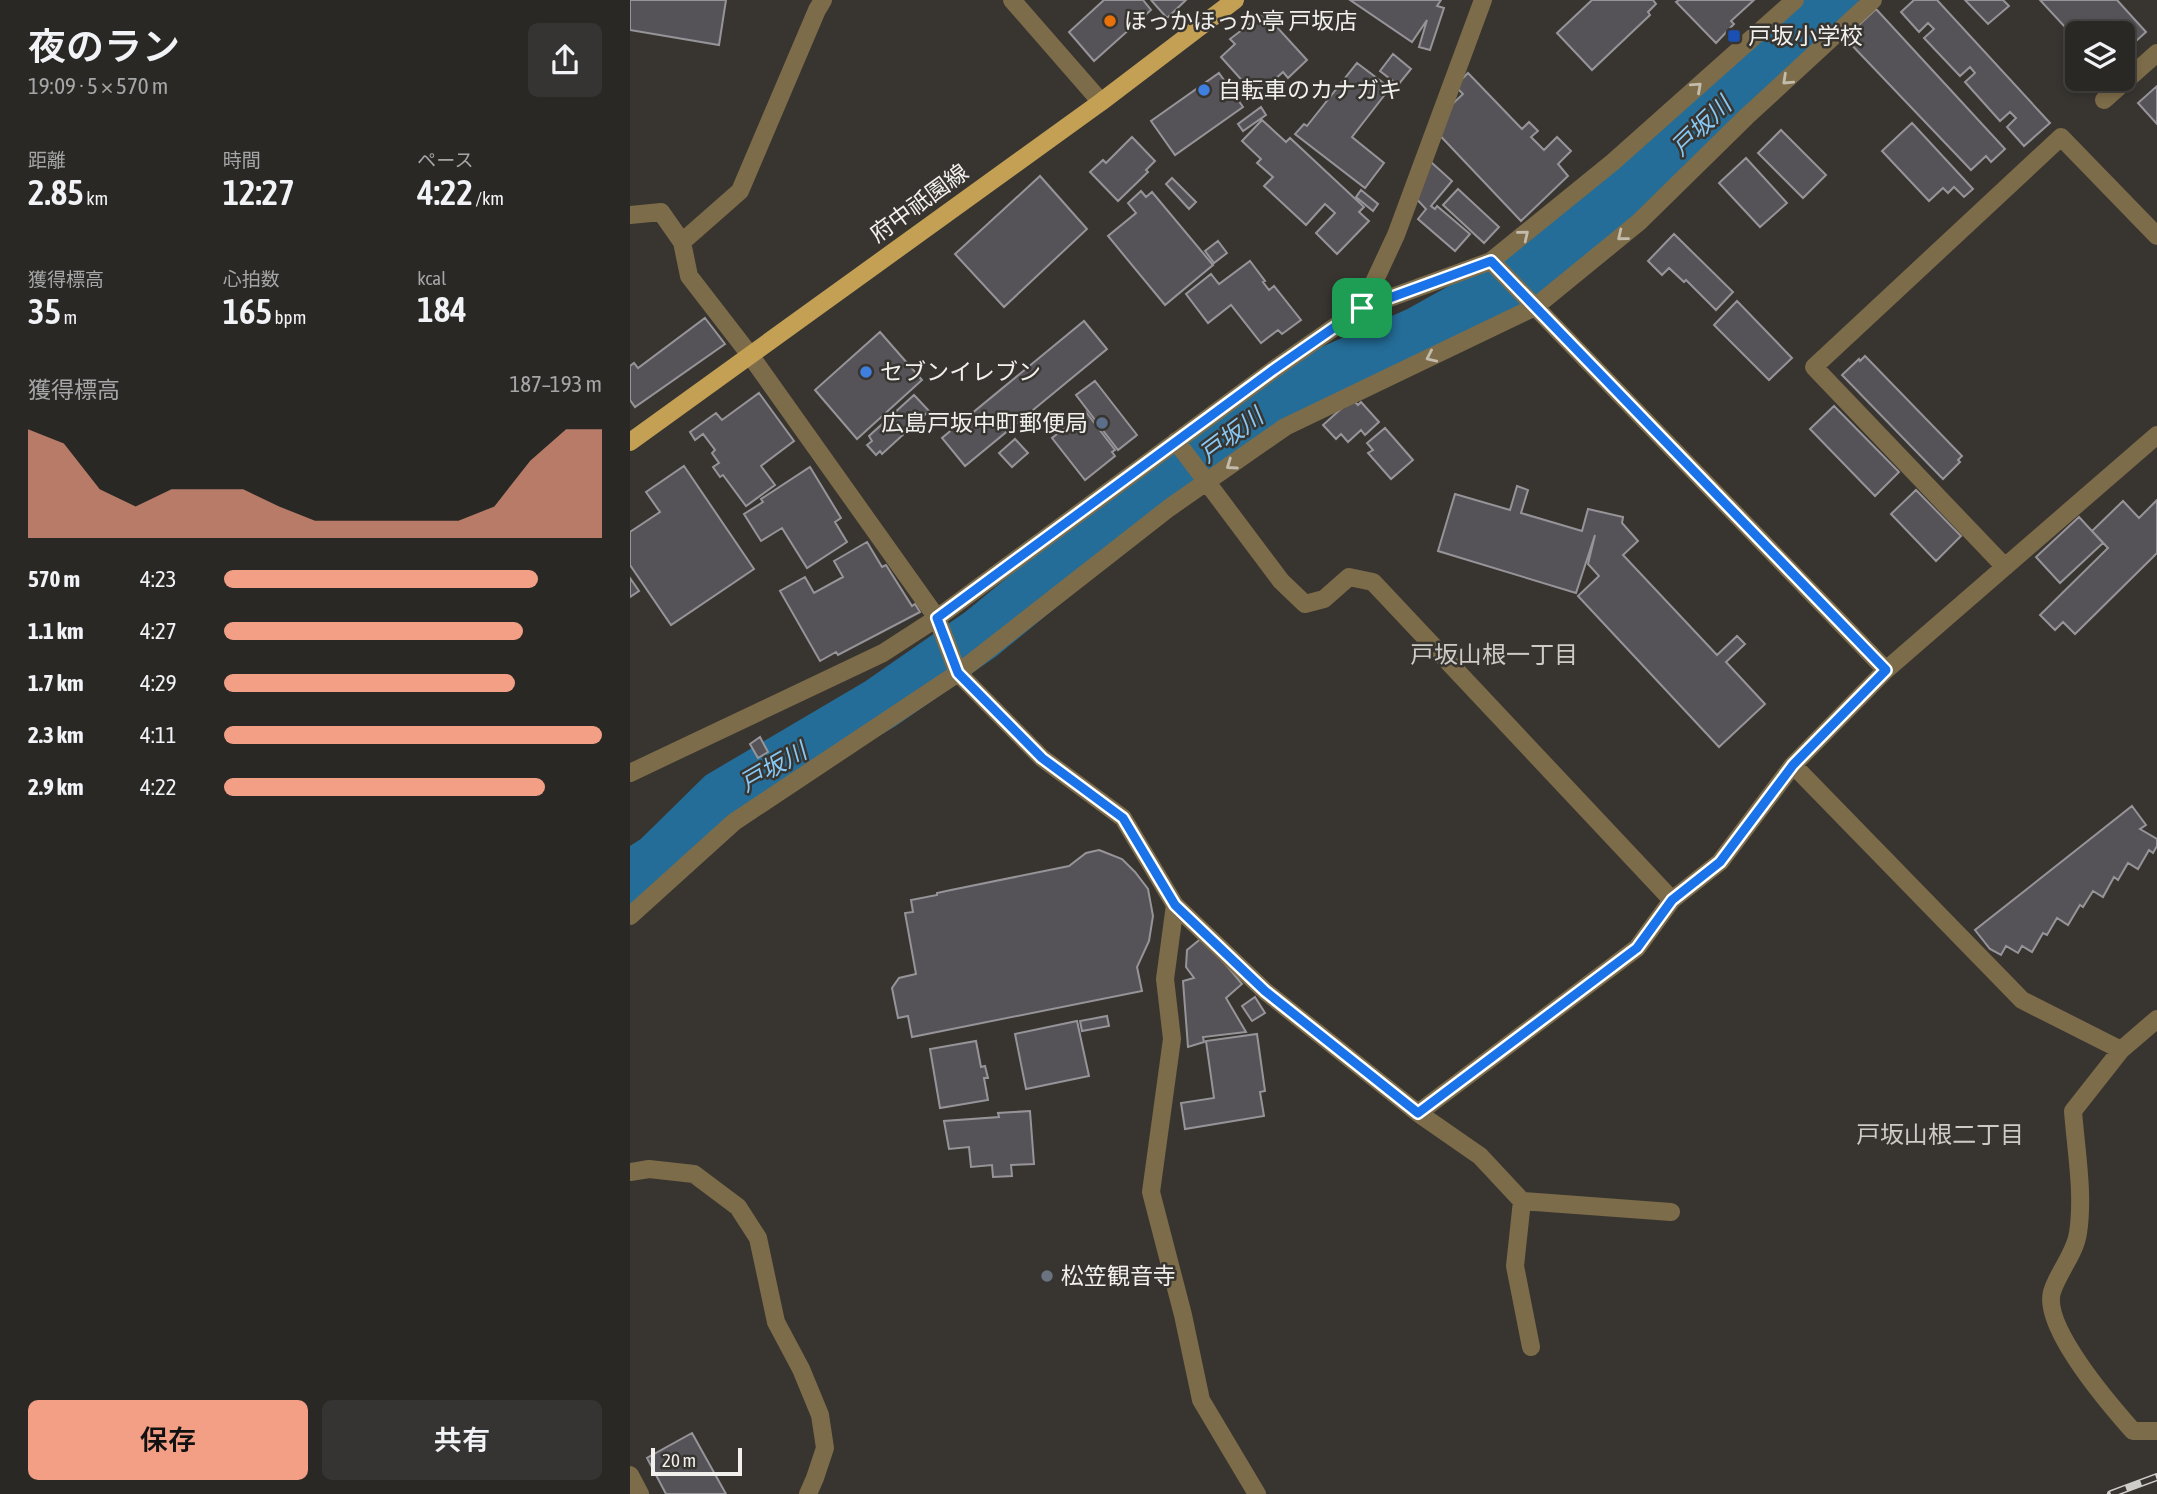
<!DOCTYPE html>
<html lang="ja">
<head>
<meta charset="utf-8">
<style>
  body { margin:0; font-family:"Asap Condensed","Noto Sans JP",sans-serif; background:#363432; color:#f1f3f6; height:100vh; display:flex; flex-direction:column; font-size:26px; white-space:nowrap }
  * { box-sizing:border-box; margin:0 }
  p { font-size:23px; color:#a5a6a7 }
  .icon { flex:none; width:38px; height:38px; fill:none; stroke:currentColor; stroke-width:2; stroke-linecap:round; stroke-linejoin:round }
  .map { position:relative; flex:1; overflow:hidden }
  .details { display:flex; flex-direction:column; background:#2a2825; width:630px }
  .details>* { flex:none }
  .tools { position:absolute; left:1435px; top:21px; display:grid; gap:14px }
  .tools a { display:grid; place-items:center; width:70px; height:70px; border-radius:10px; background:#2a2825; box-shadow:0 4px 10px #0003,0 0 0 2px #464442; font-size:35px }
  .scale { position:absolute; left:21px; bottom:18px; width:91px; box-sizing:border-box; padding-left:7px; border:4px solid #f2f0ed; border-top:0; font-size:19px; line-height:24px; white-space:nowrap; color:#f2f0ed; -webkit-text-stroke:5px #383531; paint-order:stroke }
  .pin { position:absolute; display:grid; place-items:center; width:60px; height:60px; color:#fff; margin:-30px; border-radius:14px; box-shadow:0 4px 10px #0006 }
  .round { display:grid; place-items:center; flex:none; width:74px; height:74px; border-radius:10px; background:#363432 }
  .overview { display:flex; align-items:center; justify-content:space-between; height:119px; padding:0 28px }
  h1 { font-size:38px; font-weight:600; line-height:52px }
  .stats { display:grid; grid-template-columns:repeat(3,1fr); gap:10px; height:119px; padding:7px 28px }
  .stats div { display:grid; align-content:center }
  .stats b { font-size:35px; font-weight:600 }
  .stats small { font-size:19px; font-weight:400 }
  .stats p { font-size:19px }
  .chart { height:196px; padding:14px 28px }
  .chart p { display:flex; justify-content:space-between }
  .chart svg { width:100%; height:126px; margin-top:7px; fill:#f39f85; opacity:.7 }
  .primary-button { display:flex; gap:14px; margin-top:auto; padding:14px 28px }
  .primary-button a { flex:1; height:80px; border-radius:10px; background:#f39f85; color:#111; font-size:28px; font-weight:600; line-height:80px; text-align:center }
  .primary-button a+a { background:#363432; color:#f1f3f6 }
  ul { padding:0 28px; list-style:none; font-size:23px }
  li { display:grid; grid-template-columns:112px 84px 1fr; align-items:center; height:52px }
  li i { height:18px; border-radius:9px; background:#f39f85 }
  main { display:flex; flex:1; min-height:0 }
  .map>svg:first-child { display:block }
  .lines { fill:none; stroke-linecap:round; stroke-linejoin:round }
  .river { stroke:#246d98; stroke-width:54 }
  .building { fill:#555357; stroke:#979499; stroke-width:2 }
  .minor { stroke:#7d6c49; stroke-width:18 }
  .major { stroke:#c3a054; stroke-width:18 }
  .rail-casing { stroke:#cfcdca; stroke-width:8 }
  .rail { stroke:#383531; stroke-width:5; stroke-dasharray:16; stroke-linecap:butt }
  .oneway { stroke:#c3bbab }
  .route-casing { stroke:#fff; stroke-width:14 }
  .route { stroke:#1a73e8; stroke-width:9 }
  .food-dot { fill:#e8710a; stroke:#383531; stroke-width:2.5 }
  .transit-dot { fill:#1a4fb4; stroke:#383531; stroke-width:2.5 }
  .shop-dot { fill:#3f7fe0; stroke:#383531; stroke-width:2.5 }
  .service-dot { fill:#5c6f8a; stroke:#383531; stroke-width:2.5 }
  .worship-dot { fill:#6b7280; stroke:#383531; stroke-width:2.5 }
  .labels { text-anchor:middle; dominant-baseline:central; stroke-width:5; stroke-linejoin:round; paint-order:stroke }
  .poi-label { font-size:23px; fill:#f2f0ed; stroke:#383531; text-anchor:start }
  .street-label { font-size:23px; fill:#f2f0ed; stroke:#383531 }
  .water-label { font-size:24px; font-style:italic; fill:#87c8f4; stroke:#383531 }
  .neighbourhood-label { font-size:24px; fill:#cecbc6; stroke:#383531 }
</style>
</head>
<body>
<main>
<section class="details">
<div class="overview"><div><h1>夜のラン</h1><p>19:09 · 5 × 570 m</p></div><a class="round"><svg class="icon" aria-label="share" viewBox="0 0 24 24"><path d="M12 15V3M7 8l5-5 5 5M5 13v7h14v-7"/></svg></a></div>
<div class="stats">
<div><p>距離</p><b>2.85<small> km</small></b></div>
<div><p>時間</p><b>12:27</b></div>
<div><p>ペース</p><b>4:22<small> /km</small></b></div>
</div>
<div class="stats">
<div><p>獲得標高</p><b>35<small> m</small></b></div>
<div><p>心拍数</p><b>165<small> bpm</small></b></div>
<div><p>kcal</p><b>184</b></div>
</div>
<div class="chart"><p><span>獲得標高</span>187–193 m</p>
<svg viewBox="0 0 160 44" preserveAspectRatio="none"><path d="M0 44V6L10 11L20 27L30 33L40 27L50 27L60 27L70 33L80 38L90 38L100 38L110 38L120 38L130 33L140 17L150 6L160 6V44z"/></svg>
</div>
<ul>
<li><b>570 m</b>4:23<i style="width:83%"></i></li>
<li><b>1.1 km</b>4:27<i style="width:79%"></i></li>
<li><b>1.7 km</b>4:29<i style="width:77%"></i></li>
<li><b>2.3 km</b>4:11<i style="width:100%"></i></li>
<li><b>2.9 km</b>4:22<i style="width:85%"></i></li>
</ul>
<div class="primary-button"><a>保存</a><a>共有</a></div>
</section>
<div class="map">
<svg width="1527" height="1494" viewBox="0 0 1527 1494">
  <rect width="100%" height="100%" fill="#383531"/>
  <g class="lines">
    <path class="river" d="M0,878L28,860L92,797L250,704L351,634L516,498L661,390L788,334L915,263L1037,159L1202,0"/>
  </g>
  <path class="building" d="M0,0H96L89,45L0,30Z
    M474,0H513L521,10L464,61L439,32Z
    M521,0H556L537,18Z
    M720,0H811L807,6L814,8L800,50L789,47L797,20L782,42Z
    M962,0H1023L1026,4L1018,12L1020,15L962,70L927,33Z
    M1049,0H1124L1101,21L1104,24L1086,43L1046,2Z
    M1284,0H1307L1420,123L1394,146L1377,127L1386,118L1380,112L1370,121L1335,82L1345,73L1340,67L1330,76L1294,38L1304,29L1298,23L1289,32L1271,12Z
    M1335,0H1373L1379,6L1358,24Z
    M1410,0H1487L1516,32L1493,53V33H1447V40Z
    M1246,9L1375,149L1361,162L1356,156L1341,170L1215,38Z
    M634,13L677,60L658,78L653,72L626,96L591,57L605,44L600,39Z
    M763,54L781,69L768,85L750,71Z
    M727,63L760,88L722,137L754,163L735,188L665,134L674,124L677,126Z
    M589,73L613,107L545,155L521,121Z
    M838,73L892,129L899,122L908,131L901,137L914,150L927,137L941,151L928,164L938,176L891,221L800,125L833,94L825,86Z
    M1527,86V124L1508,103Z
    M631,107L636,115L613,131L608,124Z
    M632,120L656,142L660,138L734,207L729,212L739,221L707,254L686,233L705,213L695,204L676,225L634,186L643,177L627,163L631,159L612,141Z
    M1282,123L1343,189L1334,197L1324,187L1318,193L1313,188L1299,201L1252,151Z
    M1151,130L1196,175L1173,198L1128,153Z
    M502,137L525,161L516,170L518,172L488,201L460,172L473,160L476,163Z
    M791,153L822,181L801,206L805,209L807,206L840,234L825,251L788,219L796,209L781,193Z
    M1116,158L1157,203L1130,227L1089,183Z
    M410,176L457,229L374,307L325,254Z
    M542,178L566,202L559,209L536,184Z
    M828,189L869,227L854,243L813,205Z
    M731,190L748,204L743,211L726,197Z
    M511,191L516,197L522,192L583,265L535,305L478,236L506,213L498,203Z
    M1044,234L1103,292L1086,310L1056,280L1054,282L1039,268L1032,275L1018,261Z
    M588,241L597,253L584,263L575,251Z
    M620,261L635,281L633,282L639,290L644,286L671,320L652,334L648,330L631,343L601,305L578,323L556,294L581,274L589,284Z
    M1107,301L1162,358L1139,380L1084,325Z
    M75,318L95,344L5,407L0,400V366L4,363L8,368Z
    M454,321L477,349L335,466L312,438Z
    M250,332L292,380L227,439L185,390Z
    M1235,356L1332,456L1328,460L1330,462L1313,479L1212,375L1229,359L1230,361Z
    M465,381L507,435L488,450L446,395Z
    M129,393L164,441L131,466L145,485L116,506L93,475L90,477L83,467L89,463L82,453L85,450L73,434L65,440L60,432L86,413L92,420Z
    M284,395L299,411L252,454L250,451L246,455L237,445L242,441L239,436Z
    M722,399L728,405L731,402L749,422L735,435L731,430L718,442L711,434L706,439L693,425Z
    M1204,406L1269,472L1245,496L1180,429Z
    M456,412L485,450L482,452L485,456L455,480L422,438Z
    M755,428L783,460L761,479L738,453L743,450L737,443Z
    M385,439L398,453L382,467L369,453Z
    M54,466L124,569L41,625L0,565V532L30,512L16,492Z
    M180,467L211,518L205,522L217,542L177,568L152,528L131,541L114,514L133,502L131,499Z
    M887,486L898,490L891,513L952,531L958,509L993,517L992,523L1008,541L993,555L1087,655L1107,636L1115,644L1096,662L1135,704L1089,747L948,596L969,576L958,564L965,535L946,593L808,551L825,494L880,510Z
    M1286,490L1331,536L1306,561L1261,514Z
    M1527,500V553L1445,634L1433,622L1425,630L1410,615L1478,548L1462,531L1493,501L1509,518Z
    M1449,517L1473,543L1430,583L1406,557Z
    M237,542L252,567L256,565L282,606L285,604L290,612L208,655L206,652L190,661L150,591L175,577L184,593L213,577L204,561Z
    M0,578L9,591L0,597Z
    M130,737L138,752L128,758L120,744Z
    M1502,806L1516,825L1510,829L1527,839V846L1523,853L1519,850L1508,869L1498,863L1488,880L1484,877L1473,897L1463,891L1453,907L1450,905L1438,925L1427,918L1417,935L1413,933L1402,952L1392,946L1388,953L1376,946L1371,955L1360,949L1345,930Z
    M469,850L492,859L505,872L518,889L523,916L519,941L507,967L512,991L282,1037L278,1016L268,1018L262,988L269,978L286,974L275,913L283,912L281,900L307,895V893L321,890L439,866L456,853Z
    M573,937L612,984L596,998L616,1032L573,1037L574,1042L558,1047L553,981L564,978L556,967L557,950Z
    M625,997L635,1013L622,1021L612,1006Z
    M477,1016L479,1026L452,1031L450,1021Z
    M447,1021L459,1076L396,1089L385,1034Z
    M627,1034L635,1091L630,1092L634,1116L555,1129L551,1103L584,1098L576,1041Z
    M346,1041L351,1067L355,1066L358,1078H354L358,1100L310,1108L300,1049Z
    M400,1111L404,1164L381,1165L382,1176L363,1177L362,1165L341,1167L339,1147L319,1149L314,1121L369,1117L368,1113Z
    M62,1433L96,1494H36L17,1458Z"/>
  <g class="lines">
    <path class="minor" d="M193,0L187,10L110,191L52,242L59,276L120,355L307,618L328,673L412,758L493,818L545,905L635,991L788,1113L850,1156L892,1201L1041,1212
      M382,0L471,102
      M1474,100L1527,53
      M0,215L31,212L52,242
      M861,261L1256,670
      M732,308L766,235L853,0
      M546,441L651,581L675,604L694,599L719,577L743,582L1042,900
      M1375,567L1184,367L1431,137L1527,236
      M1163,765L1392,1000L1491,1050
      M0,773L253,653L307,618L643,370L732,308L861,261L983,162L1165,0
      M545,905L535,979L542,1039L521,1192L553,1315L571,1400L627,1494
      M0,916L104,822L328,673L539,508L655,427L905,307L1009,222L1116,117L1243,0
      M1527,1019L1491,1050L1443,1111C1446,1151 1454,1194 1448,1233C1445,1254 1428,1272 1422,1292C1412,1327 1480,1405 1503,1431H1527
      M788,1113L1007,948L1042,900L1090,862L1163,765L1256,670L1527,435
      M0,1172L19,1169L64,1174L108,1207L128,1238L146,1322L171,1369L190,1415L195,1448L185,1478L178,1494
      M892,1201L885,1266L901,1347
      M0,1475L10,1494"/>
    <path class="major" d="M0,442L471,102L605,0"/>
    <defs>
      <path id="rail" d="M1481,1494L1527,1477"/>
    </defs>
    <use href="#rail" class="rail-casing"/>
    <use href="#rail" class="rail"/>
  </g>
  <defs><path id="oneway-chevron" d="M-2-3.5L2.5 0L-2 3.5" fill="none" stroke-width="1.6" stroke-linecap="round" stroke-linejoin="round" transform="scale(1.75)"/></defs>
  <g class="oneway">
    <use href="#oneway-chevron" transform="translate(1157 80) rotate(137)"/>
    <use href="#oneway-chevron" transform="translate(1067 87) rotate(-42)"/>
    <use href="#oneway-chevron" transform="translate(894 235) rotate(-39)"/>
    <use href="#oneway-chevron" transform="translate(992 236) rotate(141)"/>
    <use href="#oneway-chevron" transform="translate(801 357) rotate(155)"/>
    <use href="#oneway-chevron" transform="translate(601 465) rotate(145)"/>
  </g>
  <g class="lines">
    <defs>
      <path id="route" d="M861,261L1256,670L1163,765L1090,862L1042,900L1007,948L788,1113L635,991L545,905L493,818L412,758L328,673L307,618L643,370L732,308Z"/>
    </defs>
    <use href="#route" class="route-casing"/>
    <use href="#route" class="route"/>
  </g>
  <circle class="food-dot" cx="480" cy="21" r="7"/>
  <rect class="transit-dot" x="1097" y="29" width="14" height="14" rx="3.5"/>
  <g class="shop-dot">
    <circle cx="574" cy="90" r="7"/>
    <circle cx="236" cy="372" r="7"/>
  </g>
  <circle class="service-dot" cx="472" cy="423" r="7"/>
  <circle class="worship-dot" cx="417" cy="1276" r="7"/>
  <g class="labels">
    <g class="poi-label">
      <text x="494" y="21">ほっかほっか亭 戸坂店</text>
      <text x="1118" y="36">戸坂小学校</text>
      <text x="588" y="90">自転車のカナガキ</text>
      <text x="250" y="372">セブンイレブン</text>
      <text x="458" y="423" text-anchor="end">広島戸坂中町郵便局</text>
      <text x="431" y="1276">松笠観音寺</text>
    </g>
    <g class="street-label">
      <text transform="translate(289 203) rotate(-36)">府中祇園線</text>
    </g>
    <g class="water-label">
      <text transform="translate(1071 126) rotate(-44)">戸坂川</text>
      <text transform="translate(601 435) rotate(-37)">戸坂川</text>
      <text transform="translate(143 767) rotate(-30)">戸坂川</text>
    </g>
    <g class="neighbourhood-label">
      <text x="864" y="654">戸坂山根一丁目</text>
      <text x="1310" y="1134">戸坂山根二丁目</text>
    </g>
  </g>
</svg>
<div class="tools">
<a><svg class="icon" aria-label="layers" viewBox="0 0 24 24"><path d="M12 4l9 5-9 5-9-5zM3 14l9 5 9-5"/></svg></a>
</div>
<div class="scale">20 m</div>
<div class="pin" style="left:732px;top:308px;background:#1e9e55"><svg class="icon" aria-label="arrive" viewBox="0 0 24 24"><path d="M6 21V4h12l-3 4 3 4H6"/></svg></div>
</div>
</main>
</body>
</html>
